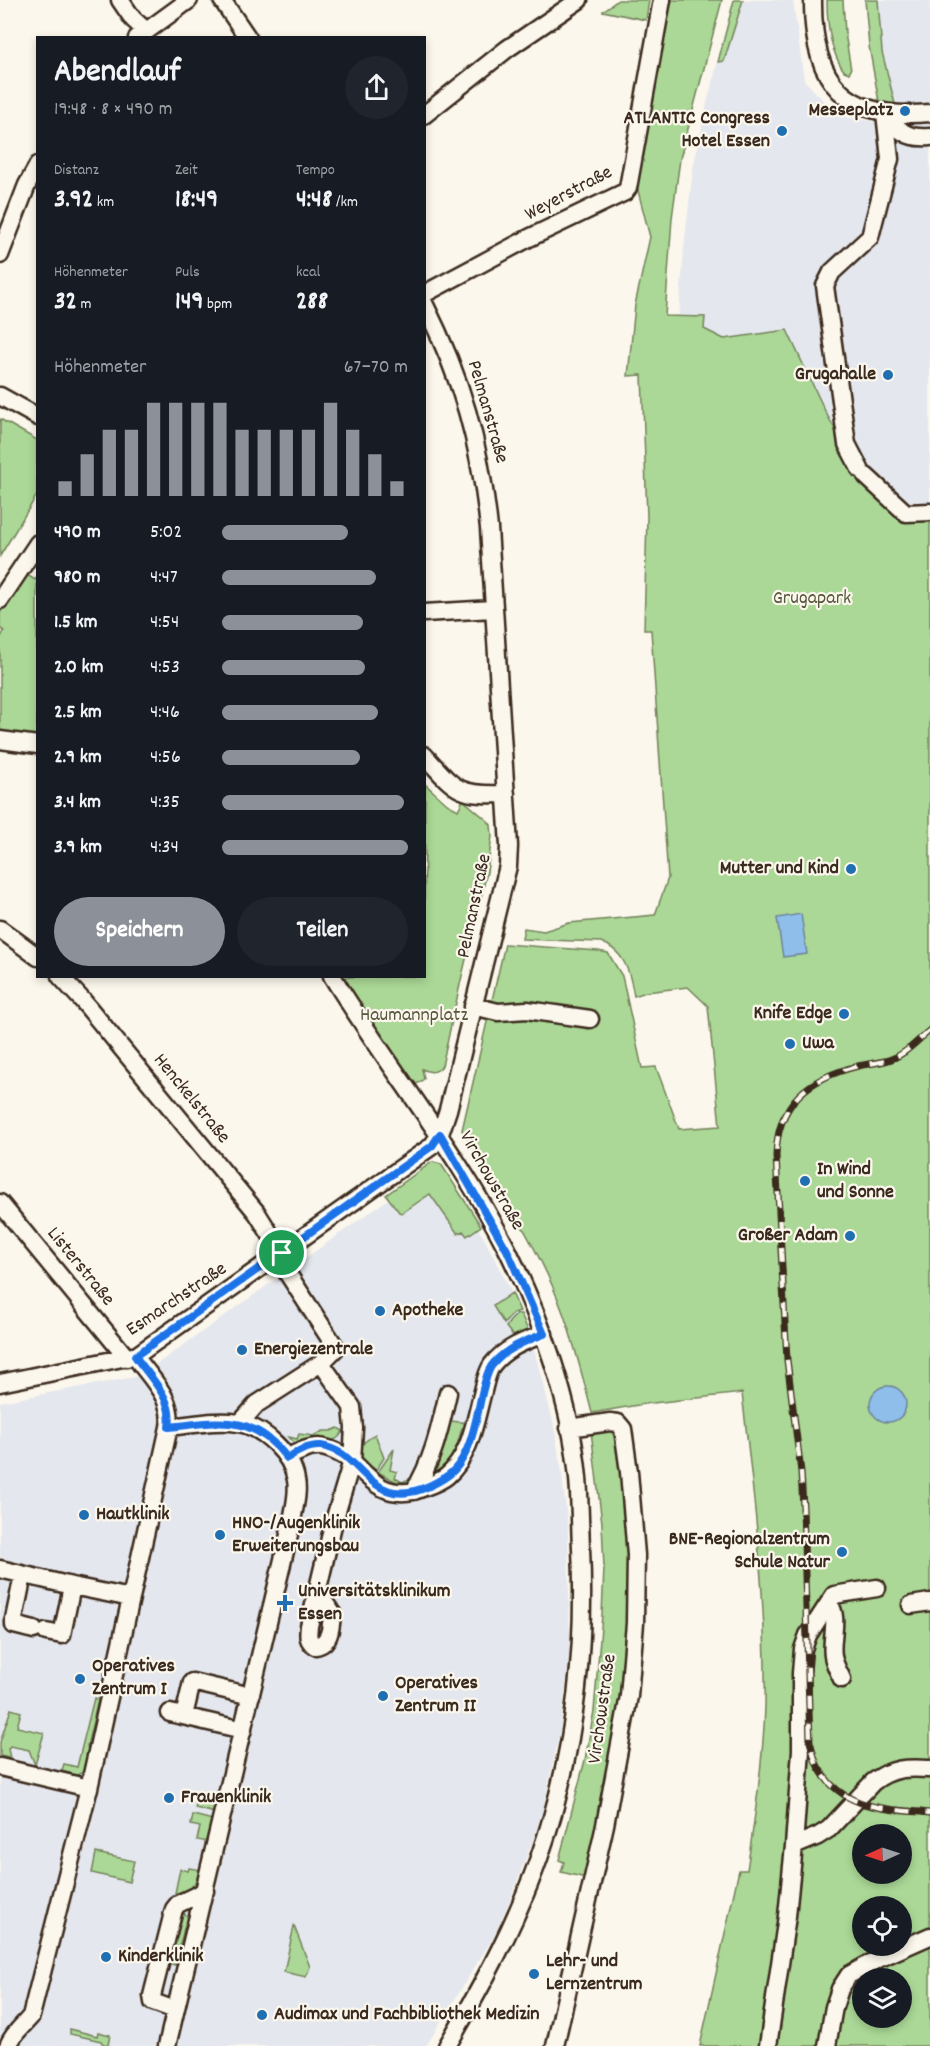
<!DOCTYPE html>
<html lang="de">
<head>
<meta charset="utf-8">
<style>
  body { margin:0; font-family:Dekko,sans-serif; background:#20242c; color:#f1f3f6; height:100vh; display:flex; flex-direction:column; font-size:22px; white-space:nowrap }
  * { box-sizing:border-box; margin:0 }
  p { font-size:20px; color:#9ea1a6 }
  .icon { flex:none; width:33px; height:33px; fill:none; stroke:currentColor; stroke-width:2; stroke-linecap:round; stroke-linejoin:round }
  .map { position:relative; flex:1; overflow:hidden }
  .drawer { position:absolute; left:36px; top:36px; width:390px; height:942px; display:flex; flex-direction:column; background:#171b24; border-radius:0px; box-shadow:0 3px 9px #0003 }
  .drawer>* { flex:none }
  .needle { width:39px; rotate:267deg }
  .fabs { position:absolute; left:852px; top:1824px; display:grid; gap:12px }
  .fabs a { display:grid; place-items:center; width:60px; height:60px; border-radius:50%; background:#171b24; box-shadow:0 3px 9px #0003; font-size:30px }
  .pin { position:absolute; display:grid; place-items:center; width:51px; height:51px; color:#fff; margin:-26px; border:3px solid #fff; border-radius:50%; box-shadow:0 2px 6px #0007 }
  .round { display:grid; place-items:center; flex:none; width:63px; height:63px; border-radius:32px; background:#20242c }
  .head { display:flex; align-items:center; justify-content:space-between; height:102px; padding:0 18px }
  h1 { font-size:33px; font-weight:700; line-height:45px }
  .stats { display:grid; grid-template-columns:repeat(3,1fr); gap:9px; height:102px; padding:6px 18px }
  .stats div { display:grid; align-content:center }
  .stats b { font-size:26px; font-weight:700 }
  .stats small { font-size:16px; font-weight:400 }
  .stats p { font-size:16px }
  .chart { height:168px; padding:12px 18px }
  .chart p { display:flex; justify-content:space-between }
  .chart svg { width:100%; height:108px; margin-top:6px; stroke:#8c9099; stroke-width:6 }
  .button { display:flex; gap:12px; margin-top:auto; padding:12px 18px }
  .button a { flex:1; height:69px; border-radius:36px; background:#8c9099; color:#fff; font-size:24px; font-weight:700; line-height:69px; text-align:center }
  .button a+a { background:#20242c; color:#f1f3f6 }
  ul { padding:0 18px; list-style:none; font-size:20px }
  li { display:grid; grid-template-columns:96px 72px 1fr; align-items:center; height:45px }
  li i { height:15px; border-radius:8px; background:#8c9099 }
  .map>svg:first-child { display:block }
  .built { fill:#e4e7ee }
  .green { fill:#abd896; stroke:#73815a; stroke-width:1.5; fill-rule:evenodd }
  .water { fill:#8fbeea; stroke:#6d8398; stroke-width:1.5 }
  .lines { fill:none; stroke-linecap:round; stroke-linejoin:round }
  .minor-casing { stroke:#3b2a1e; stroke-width:21 }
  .minor { stroke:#fbf7ec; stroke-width:16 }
  .rail-casing { stroke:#3b2a1e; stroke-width:7 }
  .rail { stroke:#fbf7ec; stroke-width:4.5; stroke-dasharray:14; stroke-linecap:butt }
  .route-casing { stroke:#fff; stroke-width:12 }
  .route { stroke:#1a73e8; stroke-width:8 }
  .poi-dot { fill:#1f6fb2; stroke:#fbf7ec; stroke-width:2 }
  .labels { text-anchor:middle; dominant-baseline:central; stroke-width:4.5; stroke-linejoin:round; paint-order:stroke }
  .poi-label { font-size:20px; font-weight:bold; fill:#3b2a1e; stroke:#fbf7ec; text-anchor:start }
  .street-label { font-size:20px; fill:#3b2a1e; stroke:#fbf7ec }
  .park-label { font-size:20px; fill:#57563c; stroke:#fbf7ec }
</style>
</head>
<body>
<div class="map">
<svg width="930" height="2046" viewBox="0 0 930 2046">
  <rect width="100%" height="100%" fill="#fbf7ec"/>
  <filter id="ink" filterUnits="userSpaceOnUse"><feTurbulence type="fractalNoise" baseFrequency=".0167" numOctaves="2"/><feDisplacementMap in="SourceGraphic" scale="12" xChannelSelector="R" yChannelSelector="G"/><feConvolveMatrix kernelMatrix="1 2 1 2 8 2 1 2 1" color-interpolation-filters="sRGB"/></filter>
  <g filter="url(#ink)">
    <path class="built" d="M734,0H793L804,80L838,116L890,124L895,104L882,52L878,0H930V515L900,518L860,474L826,413L787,330L724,339L703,329L705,317L679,315L684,248L693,168L708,99Z
      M432,1168L440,1170L484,1238L511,1291L533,1346L553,1421L561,1467L568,1527L570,1653L560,1730L544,1805L536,1832L510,1900L494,1936L426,2046H0V1402L140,1376Z"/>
    <path class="green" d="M618,0H649L646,20L603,11Z
      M669,0H722L680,159L672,218L665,316L705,317L704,329L724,339L787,330L826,413L860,474L900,518L930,515V2046H700L739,1870H747C755,1816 763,1761 765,1707C767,1602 754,1497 742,1393L644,1404L592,1413C581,1370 570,1326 552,1285C528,1230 494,1180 462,1130L505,944L598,951L608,953L622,976L642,1068L656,1067L679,1129L720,1126L708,1006L688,987L646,992L634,996C630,973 625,951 601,942L522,939L524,928L544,931L569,923L655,915L668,878L651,630H644L647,517L642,375L628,376L635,305L650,237L637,187ZM862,1834H902V1874H862ZM862,1906H902V1946H862ZM862,1978H902V2018H862Z
      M734,0H743L724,61L718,62Z
      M827,0H843L845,33L851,70L849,73L844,71C830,51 827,24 827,0Z
      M865,0H878L882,52L895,104L894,105L879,102L869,46Z
      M0,419L37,440V495L0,556Z
      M24,573L35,580L37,576V739L0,733V639L4,631L0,628V613Z
      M425,784L447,804L458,810L463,800L488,821L491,825L492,836L487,872L461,980L442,1066C436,1073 431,1073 422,1069L424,1079L415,1085L342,977L424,976Z
      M432,1162L441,1164L481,1226L467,1236L463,1231L458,1234L430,1194L402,1213L399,1212L386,1195Z
      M512,1293L520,1311L513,1313L504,1324L493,1306Z
      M517,1314H521L529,1333L516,1340L506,1327L510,1321Z
      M450,1421L469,1423L468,1428H462C455,1451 455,1465 431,1476L444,1443Z
      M338,1428L343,1431C336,1445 328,1439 316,1439C309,1439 302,1442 295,1444L289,1437L297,1439L299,1434L314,1436L323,1431H331Z
      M609,1430L618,1439L629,1547V1609L624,1690L600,1818L586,1878L561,1872L564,1862L559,1860L585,1760L594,1711L602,1615L604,1568L602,1523L591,1431Z
      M375,1434L384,1458L376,1470C366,1464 358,1460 358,1447Z
      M394,1449L390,1470L397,1472L395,1478L402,1482L409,1479L410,1481L408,1484H400L378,1472Z
      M94,1698L98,1700L87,1746L90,1757L87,1770L77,1775L62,1771L64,1764L77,1767Z
      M11,1709L21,1712L17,1727L44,1733L35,1765L29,1750L10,1746L8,1749L10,1758L0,1756V1742Z
      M198,1797L217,1801L215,1813L195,1808Z
      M193,1815L213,1820L208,1842L197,1840L200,1827L191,1825Z
      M96,1853L134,1861L129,1882L92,1873Z
      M189,1868L201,1870C197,1884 190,1892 175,1893L180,1869L188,1871Z
      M184,1913L191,1921L190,1924H185L175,1965L168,1963L179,1919Z
      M294,1926L310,1967L306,1977L284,1972Z
      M70,2029L97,2036L98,2032L110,2035L108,2045L103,2044L101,2041L70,2034Z"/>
    <path class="water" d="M801,914L807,954L783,957L777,918Z
      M870 1404a18 18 0 1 1 36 0a18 18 0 1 1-36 0Z"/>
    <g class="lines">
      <defs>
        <path id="minor" d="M120,0L133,19L146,31
          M222,0L248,38
          M813,0C812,83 845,121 930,113
          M137,38L189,0
          M885,113C899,131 906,139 930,137
          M424,115L507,49L579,0
          M0,255L27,185L38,165
          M424,294L529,238L625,192L628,188L662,0
          M0,396L38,417
          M860,469L847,444L825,286L832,272L870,237L890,159L885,113
          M866,476L906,513L930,512
          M0,600L38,543
          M424,613L493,609
          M0,740L38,745
          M424,755C456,790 457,796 506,794
          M0,929L38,957
          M60,976L83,1001L257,1213L282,1253
          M332,976C389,1069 459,1153 508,1251C541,1319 571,1402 578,1478C580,1502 580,1525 581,1548C586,1654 574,1758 539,1858C516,1923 482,1987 447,2046
          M473,1006L498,1012L527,1010L590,1019
          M0,1203L127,1358
          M277,1257L336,1348L321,1363
          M135,1356C150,1378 174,1398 169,1427C192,1425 216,1419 239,1423C264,1428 292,1454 296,1480C299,1495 293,1512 291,1526L167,2046
          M0,1383L137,1355L432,1146L440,1134L448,1110L508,866L509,846L489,528C480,443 462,379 424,303
          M240,1423L257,1404L321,1363L352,1407L354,1428L352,1461C325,1444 315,1442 287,1458
          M352,1461C371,1480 383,1497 414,1491C433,1461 440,1427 448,1393
          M414,1491C424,1487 439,1483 447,1476C471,1455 475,1420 483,1391C485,1383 487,1372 492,1365C505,1348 525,1341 544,1334
          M0,1569L72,1586L131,1598L89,1788L31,2016C23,2026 13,2033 8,2046
          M23,1575L14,1619V1625L34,1630
          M317,1595L325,1603L332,1613C331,1626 331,1644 315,1646C307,1640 308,1635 309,1626L334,1521L352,1461
          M131,1598L169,1427
          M829,1603C840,1619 830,1638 833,1656C834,1664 839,1672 842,1679
          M911,1605L930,1602
          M46,1632L62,1635L72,1586
          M170,1713L243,1730
          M184,1716L192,1682L251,1696
          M0,1767L89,1788
          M794,1846L801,1750V1673L803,1649L808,1635L834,1595L877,1588
          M175,2010L153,2002L152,1996L154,1988L174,1909L178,1904L205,1891
          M555,2046L605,1825L629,1696L635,1623L636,1555L629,1472L623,1429L618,1423L610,1422L569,1428
          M768,2046L787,1916L794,1846L818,1836L829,1829L873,1782C893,1767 906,1768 930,1769
          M827,2046L834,2007L840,1989L849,1975L878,1959L930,1936"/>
      </defs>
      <use href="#minor" class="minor-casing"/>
      <use href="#minor" class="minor"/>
      <defs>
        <path id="rail" d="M930,1030C916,1042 903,1057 885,1061C876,1063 867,1064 858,1066C809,1078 777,1102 776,1156L787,1360L801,1472L803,1507L810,1742C813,1750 814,1761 819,1768C842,1810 888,1809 930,1813"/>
      </defs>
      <use href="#rail" class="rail-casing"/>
      <use href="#rail" class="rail"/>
    </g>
  </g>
  <g class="lines" filter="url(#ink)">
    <defs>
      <path id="route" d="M440,1134L507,1250L544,1334C525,1341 507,1348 493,1364C487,1370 486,1380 483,1389C476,1417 472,1462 444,1478C423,1491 397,1500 376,1484C363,1476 355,1463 342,1454C335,1450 329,1447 321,1446C309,1445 297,1452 287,1458C251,1412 220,1422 169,1427C174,1398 150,1378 135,1356L432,1146Z"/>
    </defs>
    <use href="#route" class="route-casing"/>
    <use href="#route" class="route"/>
  </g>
  <g class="poi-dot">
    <circle cx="905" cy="111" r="6"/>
    <circle cx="782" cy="131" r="6"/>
    <circle cx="888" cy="375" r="6"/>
    <circle cx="851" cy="869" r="6"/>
    <circle cx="844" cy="1014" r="6"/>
    <circle cx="790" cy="1044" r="6"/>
    <circle cx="805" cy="1181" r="6"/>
    <circle cx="850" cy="1236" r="6"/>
    <circle cx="380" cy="1311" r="6"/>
    <circle cx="242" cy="1350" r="6"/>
    <circle cx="84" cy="1515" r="6"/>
    <circle cx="220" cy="1535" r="6"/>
    <circle cx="842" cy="1552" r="6"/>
    <path d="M282 1594h6v6h6v6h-6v6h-6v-6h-6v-6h6z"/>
    <circle cx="80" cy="1679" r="6"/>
    <circle cx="383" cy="1696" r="6"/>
    <circle cx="169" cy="1798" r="6"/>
    <circle cx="106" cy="1957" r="6"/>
    <circle cx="534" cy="1974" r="6"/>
    <circle cx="262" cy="2015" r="6"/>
  </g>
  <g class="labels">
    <g class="poi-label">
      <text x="893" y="111" text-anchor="end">Messeplatz</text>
      <text x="770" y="119" text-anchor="end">ATLANTIC Congress<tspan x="770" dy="23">Hotel Essen</tspan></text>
      <text x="876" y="375" text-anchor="end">Grugahalle</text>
      <text x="839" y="869" text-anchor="end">Mutter und Kind</text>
      <text x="832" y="1014" text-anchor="end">Knife Edge</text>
      <text x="802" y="1044">Uwa</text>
      <text x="817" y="1170">In Wind<tspan x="817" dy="23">und Sonne</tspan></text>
      <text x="838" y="1236" text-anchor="end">Großer Adam</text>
      <text x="392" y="1311">Apotheke</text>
      <text x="254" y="1350">Energiezentrale</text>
      <text x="96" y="1515">Hautklinik</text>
      <text x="232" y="1524">HNO-/Augenklinik<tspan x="232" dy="23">Erweiterungsbau</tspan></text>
      <text x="830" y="1540" text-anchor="end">BNE-Regionalzentrum<tspan x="830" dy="23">Schule Natur</tspan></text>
      <text x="298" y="1592">Universitätsklinikum<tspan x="298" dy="23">Essen</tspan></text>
      <text x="92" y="1667">Operatives<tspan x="92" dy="23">Zentrum I</tspan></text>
      <text x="395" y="1684">Operatives<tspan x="395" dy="23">Zentrum II</tspan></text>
      <text x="181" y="1798">Frauenklinik</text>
      <text x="118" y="1957">Kinderklinik</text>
      <text x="546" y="1962">Lehr- und<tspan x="546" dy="23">Lernzentrum</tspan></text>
      <text x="274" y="2015">Audimax und Fachbibliothek Medizin</text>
    </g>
    <g class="street-label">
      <text transform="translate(569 194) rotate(-28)">Weyerstraße</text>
      <text transform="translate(487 412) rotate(74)">Pelmanstraße</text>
      <text transform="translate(475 906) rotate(-78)">Pelmanstraße</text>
      <text transform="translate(191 1099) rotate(51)">Henckelstraße</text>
      <text transform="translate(491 1181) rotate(60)">Virchowstraße</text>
      <text transform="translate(80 1267) rotate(51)">Listerstraße</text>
      <text transform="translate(177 1300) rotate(-34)">Esmarchstraße</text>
      <text transform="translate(603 1709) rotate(-82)">Virchowstraße</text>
    </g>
    <g class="park-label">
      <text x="812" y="599">Grugapark</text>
      <text x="414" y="1016">Haumannplatz</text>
    </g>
  </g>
</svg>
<div class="fabs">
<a><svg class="needle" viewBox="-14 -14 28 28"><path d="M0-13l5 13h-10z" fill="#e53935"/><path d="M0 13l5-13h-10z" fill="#9ea1a6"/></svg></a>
<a><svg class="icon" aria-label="locate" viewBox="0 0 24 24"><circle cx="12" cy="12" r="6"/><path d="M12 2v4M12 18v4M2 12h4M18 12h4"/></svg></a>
<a><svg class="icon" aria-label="layers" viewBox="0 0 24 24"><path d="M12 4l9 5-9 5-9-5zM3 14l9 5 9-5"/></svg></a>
</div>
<div class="pin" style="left:282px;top:1253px;background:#1e9e55"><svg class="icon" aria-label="arrive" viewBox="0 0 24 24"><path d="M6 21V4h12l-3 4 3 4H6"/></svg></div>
<section class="drawer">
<div class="head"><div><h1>Abendlauf</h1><p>19:48 · 8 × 490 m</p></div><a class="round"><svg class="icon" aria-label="share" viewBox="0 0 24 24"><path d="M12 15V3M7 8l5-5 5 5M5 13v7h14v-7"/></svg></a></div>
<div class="stats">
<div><p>Distanz</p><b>3.92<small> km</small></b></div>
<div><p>Zeit</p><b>18:49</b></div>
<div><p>Tempo</p><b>4:48<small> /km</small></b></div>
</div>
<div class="stats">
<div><p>Höhenmeter</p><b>32<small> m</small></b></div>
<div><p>Puls</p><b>149<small> bpm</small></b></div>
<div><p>kcal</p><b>288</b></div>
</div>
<div class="chart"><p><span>Höhenmeter</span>67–70 m</p>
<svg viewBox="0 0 160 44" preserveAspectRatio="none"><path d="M5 44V38M15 44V27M25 44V17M35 44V17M45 44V6M55 44V6M65 44V6M75 44V6M85 44V17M95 44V17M105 44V17M115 44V17M125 44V6M135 44V17M145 44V27M155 44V38"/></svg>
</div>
<ul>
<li><b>490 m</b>5:02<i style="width:68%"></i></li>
<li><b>980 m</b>4:47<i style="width:83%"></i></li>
<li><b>1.5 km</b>4:54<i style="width:76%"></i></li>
<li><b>2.0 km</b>4:53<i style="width:77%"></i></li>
<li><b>2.5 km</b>4:46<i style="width:84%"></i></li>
<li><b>2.9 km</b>4:56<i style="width:74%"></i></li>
<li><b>3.4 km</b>4:35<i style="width:98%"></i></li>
<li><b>3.9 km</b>4:34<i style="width:100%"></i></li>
</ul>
<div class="button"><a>Speichern</a><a>Teilen</a></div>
</section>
</div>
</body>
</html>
